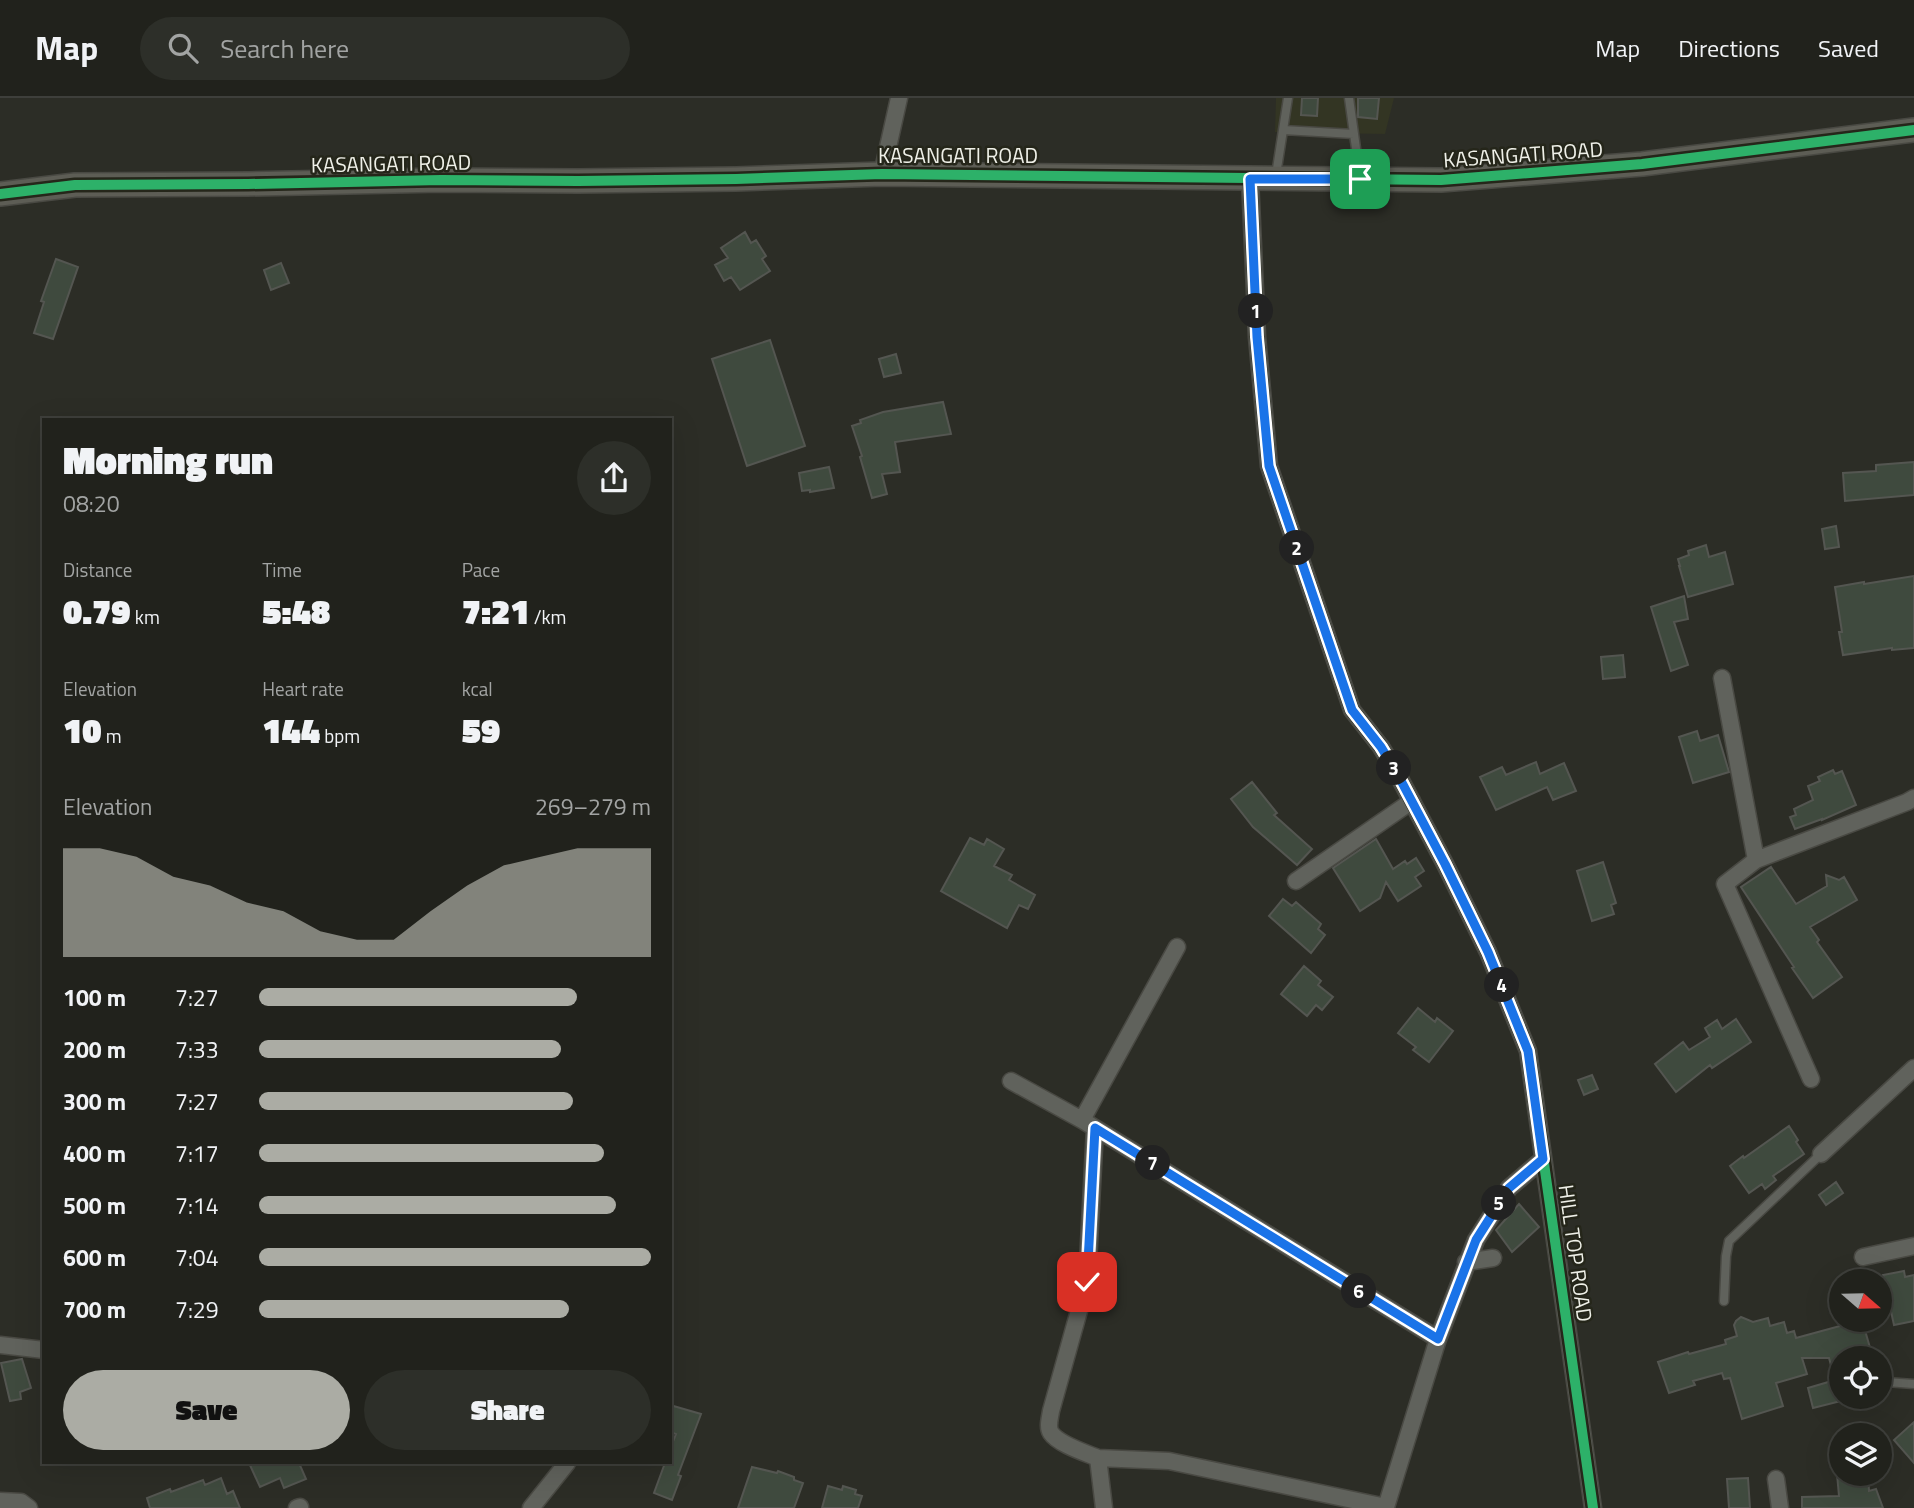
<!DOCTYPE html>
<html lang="en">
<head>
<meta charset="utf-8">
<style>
  body { margin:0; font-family:"Titillium Web",sans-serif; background:#2d2f29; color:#f1f3f6; height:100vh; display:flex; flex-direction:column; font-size:26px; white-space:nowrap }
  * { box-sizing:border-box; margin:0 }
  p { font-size:23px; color:#a2a4a3 }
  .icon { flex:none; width:38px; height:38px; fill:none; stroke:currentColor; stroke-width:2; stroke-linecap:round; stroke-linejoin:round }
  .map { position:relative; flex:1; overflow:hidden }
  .side { position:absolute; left:42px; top:320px; width:630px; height:1046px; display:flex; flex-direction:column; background:#21221c; border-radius:0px; box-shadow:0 7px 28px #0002,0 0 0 2px #3e3f3b }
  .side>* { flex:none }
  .needle { width:46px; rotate:110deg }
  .controls { position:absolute; left:1829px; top:1171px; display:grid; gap:14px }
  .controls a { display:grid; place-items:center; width:63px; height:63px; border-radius:50%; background:#21221c; box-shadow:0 7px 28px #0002,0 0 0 2px #3e3f3b; font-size:35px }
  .pin { position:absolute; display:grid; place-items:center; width:60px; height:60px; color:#fff; margin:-30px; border-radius:14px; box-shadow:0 4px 10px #0006 }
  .km { position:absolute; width:35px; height:35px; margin:-18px; border-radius:50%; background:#222; color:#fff; font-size:19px; line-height:35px; text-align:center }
  .round { display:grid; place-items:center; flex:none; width:74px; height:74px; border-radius:37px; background:#2d2f29 }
  .overview { display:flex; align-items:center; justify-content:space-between; height:119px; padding:0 21px }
  h1 { font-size:38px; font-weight:800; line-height:52px }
  .figures { display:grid; grid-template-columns:repeat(3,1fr); gap:10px; height:119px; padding:7px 21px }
  .figures div { display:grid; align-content:center }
  .figures b { font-size:35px; font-weight:800 }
  .figures small { font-size:19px; font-weight:400 }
  .figures p { font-size:19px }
  .chart { height:196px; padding:14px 21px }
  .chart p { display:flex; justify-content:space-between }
  .chart svg { width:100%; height:126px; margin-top:7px; fill:#abaca4; opacity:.7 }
  .primary-button { display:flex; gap:14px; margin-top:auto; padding:14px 21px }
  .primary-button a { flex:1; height:80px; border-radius:42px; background:#abaca4; color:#111; font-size:28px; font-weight:800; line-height:80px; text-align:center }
  .primary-button a+a { background:#2d2f29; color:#f1f3f6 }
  ul { padding:0 21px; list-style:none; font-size:23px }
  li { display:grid; grid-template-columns:112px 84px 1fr; align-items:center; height:52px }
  li i { height:18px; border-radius:9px; background:#abaca4 }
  header { display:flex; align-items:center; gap:42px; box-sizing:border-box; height:98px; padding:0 35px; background:#21221c; border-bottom:2px solid #3e3f3b }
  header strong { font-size:33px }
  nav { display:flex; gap:38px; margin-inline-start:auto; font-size:24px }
  .search { width:490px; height:63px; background:#2d2f29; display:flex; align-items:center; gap:18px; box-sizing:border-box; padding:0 24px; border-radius:38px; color:#a2a4a3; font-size:26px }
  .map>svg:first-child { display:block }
  .built { fill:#333523 }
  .building { fill:#3f4a3e; stroke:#545651; stroke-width:2 }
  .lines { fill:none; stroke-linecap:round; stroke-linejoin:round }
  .lane-casing { stroke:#494943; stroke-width:11 }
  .street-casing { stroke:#494943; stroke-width:19 }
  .secondary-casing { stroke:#494943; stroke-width:26 }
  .lane { stroke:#60625c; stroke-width:8 }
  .street { stroke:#60625c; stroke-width:16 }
  .secondary { stroke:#5d5d55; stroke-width:23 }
  .cycleway-casing { stroke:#25261a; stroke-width:15 }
  .cycleway { stroke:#2db169; stroke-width:10 }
  .route-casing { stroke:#fff; stroke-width:14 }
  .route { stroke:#1a73e8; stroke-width:9 }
  .labels { text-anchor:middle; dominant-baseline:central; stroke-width:5; stroke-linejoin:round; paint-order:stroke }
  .street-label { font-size:21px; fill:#eff0e8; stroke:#25261a }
</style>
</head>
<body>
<header>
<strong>Map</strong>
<div class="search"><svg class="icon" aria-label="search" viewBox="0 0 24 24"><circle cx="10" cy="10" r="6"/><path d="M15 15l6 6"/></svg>Search here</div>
<nav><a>Map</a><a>Directions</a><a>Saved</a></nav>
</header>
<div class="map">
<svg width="1914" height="1410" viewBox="0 0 1914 1410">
  <rect width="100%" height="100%" fill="#2c2d26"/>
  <path class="built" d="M1276,0H1394L1385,36L1275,34Z"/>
  <path class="building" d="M1302,0H1318L1317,18L1301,17Z
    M1358,0H1379L1377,21L1358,19Z
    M745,134L751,145L756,142L766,158L762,161L770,173L740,192L731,179L724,183L715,167L728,160L721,150Z
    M56,161L78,169L53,241L34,235L44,204L41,203Z
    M281,165L289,185L271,192L264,172Z
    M770,242L805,348L747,368L712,261Z
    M896,256L901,275L884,279L879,261Z
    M943,304L951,336L895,344L900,374L882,376L887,396L872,400L860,359L862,358L852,328L861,325L860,322L883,314Z
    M1914,364V397L1845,403L1843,375L1876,373V367Z
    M829,369L834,390L810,394V392L802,393L799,375Z
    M1836,428L1839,449L1825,451L1822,431Z
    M1706,447L1709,459L1725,454L1733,486L1688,499L1679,468H1680L1678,461L1689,457L1688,453Z
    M1914,478V550L1892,552V550L1843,557L1839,534H1842L1835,489L1864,484V486Z
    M1684,498L1688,521L1674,524L1688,567L1671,573L1651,509Z
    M1623,557L1625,579L1603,581L1601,559Z
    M1697,633L1700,643L1718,637L1729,674L1693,685L1679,639Z
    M1536,664L1540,676L1564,665L1576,693L1553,702L1547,689L1496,712L1480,679L1502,669L1506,677Z
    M1833,672L1835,676L1842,673L1856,707L1822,722V721L1795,731L1790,719L1796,717L1794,711L1813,702L1808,688L1820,683L1818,679Z
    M1252,684L1277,715L1274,717L1312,751L1297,767L1253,729L1231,701Z
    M970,740L984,747L987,741L1004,751L994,768L1012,777L1009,782L1035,797L1028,811L1019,807L1007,830L941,793Z
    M1376,741L1393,771L1405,763L1407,766L1416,760L1424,773L1415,779L1421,788L1398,803L1386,784L1380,800L1360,813L1333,770Z
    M1603,764L1616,805L1611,807L1614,816L1592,823L1577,773Z
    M1771,769L1796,806L1827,788L1826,777L1839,782L1844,779L1857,802L1810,829L1819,842L1817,844L1842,879L1813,900L1792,870L1794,869L1741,789Z
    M1283,801L1292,808L1296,804L1321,826L1318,831L1325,837L1311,855L1269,818Z
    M1304,868L1321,883L1318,887L1333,899L1322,912L1316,907L1307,918L1281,896Z
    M1418,910L1435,924L1437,920L1453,933L1429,964L1413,952L1416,949L1398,935Z
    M1736,921L1751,944L1712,970L1710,967L1676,994L1655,966L1683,944L1689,952L1710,939L1705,930L1717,922L1722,931Z
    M1592,977L1598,991L1584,997L1578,982Z
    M1789,1028L1798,1042L1796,1044L1804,1056L1773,1078L1776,1082L1765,1091L1762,1086L1749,1095L1730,1068L1743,1058L1744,1060Z
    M1836,1084L1843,1095L1826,1107L1819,1097Z
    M1519,1106L1539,1129L1512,1154L1496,1132Z
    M1904,1173L1905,1179L1914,1177V1223L1894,1227L1883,1177Z
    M1741,1219L1753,1224L1768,1220L1770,1228L1784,1224L1787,1235L1794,1233L1796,1240L1862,1222L1873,1260H1841V1303L1813,1310L1808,1290L1835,1282L1829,1260H1802L1807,1276L1776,1285L1783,1308L1742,1321L1730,1280L1724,1281L1722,1275L1693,1283L1695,1287L1669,1295L1658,1264L1688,1254L1689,1256L1726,1246L1725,1242L1737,1238L1734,1227L1736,1223Z
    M22,1261L31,1290L20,1294L21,1301L10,1303L1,1265Z
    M670,1307L701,1316L678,1377L681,1378L672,1402L654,1395L665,1365H670V1351L676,1336L670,1334Z
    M1914,1324V1365L1894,1342Z
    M249,1365H299L306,1381L284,1390L280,1380L260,1389Z
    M752,1369L777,1375L778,1373L794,1379V1382L803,1385L794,1410H738Z
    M1837,1376H1868L1869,1393L1876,1391L1883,1410H1802V1399L1839,1398Z
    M221,1380L227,1396L233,1393L240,1410H150L147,1400L170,1391L171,1394L203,1382L205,1387Z
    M1748,1380L1750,1410H1729L1727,1381Z
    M828,1388L842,1392L843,1388L856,1392L855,1396L862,1398L858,1410H822Z"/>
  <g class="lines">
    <defs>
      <path id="lane" d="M1349,0L1360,79
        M1283,32L1354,36
        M1276,77L1288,0
        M1724,1203L1726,1158L1729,1143L1821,1056
        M1886,1284L1914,1286"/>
      <path id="street" d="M882,76L899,0
        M1250,81L1257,239L1269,368L1352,612L1381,649L1398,677L1445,766L1488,854L1528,953L1593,1410
        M1722,580L1756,762
        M1296,783L1412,703
        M1811,981L1725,786L1756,762L1907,704L1914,700
        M1011,983L1082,1022L1438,1241
        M1082,1022L1177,849
        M1095,1030L1087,1184L1051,1313C1050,1320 1047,1329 1051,1335C1058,1346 1086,1355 1098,1360L1104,1410
        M1821,1056L1914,970
        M1863,1159L1914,1148
        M1466,1164L1493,1160
        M0,1247L44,1252
        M1098,1360L1169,1363L1386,1409L1438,1241L1476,1142L1509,1090L1543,1061
        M1776,1381L1780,1410
        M0,1403L21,1404L29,1410
        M297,1410L300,1409
        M531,1410L567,1365"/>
      <path id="secondary" d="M0,96L75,87L248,86L441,82L578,83L736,81L882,76L1441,82L1642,66L1914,32"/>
    </defs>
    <use href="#lane" class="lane-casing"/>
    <use href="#street" class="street-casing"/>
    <use href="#secondary" class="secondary-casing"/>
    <use href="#lane" class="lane"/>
    <use href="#street" class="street"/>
    <use href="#secondary" class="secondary"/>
    <defs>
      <path id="cycleway" d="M1250,81L1257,239L1269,368L1352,612L1381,649L1398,677L1445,766L1488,854L1528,953L1593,1410
        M0,96L75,87L248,86L441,82L578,83L736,81L882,76L1441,82L1642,66L1914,32"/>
    </defs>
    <use href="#cycleway" class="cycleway-casing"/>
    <use href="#cycleway" class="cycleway"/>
  </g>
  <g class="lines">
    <defs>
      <path id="route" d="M1087,1184L1095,1030L1438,1241L1476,1142L1509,1090L1543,1061L1528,953L1488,854L1445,766L1398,677L1381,649L1352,612L1269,368L1257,239L1250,81H1360"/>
    </defs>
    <use href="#route" class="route-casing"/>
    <use href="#route" class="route"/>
  </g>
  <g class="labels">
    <g class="street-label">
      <text transform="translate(1523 56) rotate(-4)">KASANGATI ROAD</text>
      <text x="958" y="57">KASANGATI ROAD</text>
      <text transform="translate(391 65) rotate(-1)">KASANGATI ROAD</text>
      <text transform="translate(1576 1155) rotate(82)">HILL TOP ROAD</text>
    </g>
  </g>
</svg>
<div class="controls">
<a><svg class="needle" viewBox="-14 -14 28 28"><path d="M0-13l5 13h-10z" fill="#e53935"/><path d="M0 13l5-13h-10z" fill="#a2a4a3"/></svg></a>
<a><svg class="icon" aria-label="locate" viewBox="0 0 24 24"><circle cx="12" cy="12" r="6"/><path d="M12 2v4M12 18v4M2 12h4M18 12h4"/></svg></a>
<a><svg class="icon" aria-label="layers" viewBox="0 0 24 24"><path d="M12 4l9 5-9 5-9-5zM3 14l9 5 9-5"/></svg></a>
</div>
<div class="pin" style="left:1360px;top:81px;background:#1e9e55"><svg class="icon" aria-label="arrive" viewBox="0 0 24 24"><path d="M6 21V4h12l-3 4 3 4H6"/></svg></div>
<div class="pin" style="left:1087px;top:1184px;background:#d93025"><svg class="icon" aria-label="check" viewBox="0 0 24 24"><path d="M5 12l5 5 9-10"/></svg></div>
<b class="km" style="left:1256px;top:213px">1</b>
<b class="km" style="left:1297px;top:450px">2</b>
<b class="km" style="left:1394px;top:670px">3</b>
<b class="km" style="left:1502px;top:887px">4</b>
<b class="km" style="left:1499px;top:1105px">5</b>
<b class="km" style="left:1359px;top:1193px">6</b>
<b class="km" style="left:1153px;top:1065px">7</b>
<section class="side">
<div class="overview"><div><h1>Morning run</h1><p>08:20</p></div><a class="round"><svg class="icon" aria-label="share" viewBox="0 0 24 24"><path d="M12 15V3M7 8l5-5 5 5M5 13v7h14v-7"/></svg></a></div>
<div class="figures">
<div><p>Distance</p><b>0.79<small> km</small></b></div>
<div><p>Time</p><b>5:48</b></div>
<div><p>Pace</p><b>7:21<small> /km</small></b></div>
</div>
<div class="figures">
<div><p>Elevation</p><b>10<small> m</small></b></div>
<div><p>Heart rate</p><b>144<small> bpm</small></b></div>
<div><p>kcal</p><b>59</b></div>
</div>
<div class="chart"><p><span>Elevation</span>269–279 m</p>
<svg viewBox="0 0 160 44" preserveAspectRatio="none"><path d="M0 44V6L10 6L20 9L30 16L40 19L50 25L60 28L70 35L80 38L90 38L100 28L110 19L120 12L130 9L140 6L150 6L160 6V44z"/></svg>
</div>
<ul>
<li><b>100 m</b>7:27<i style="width:81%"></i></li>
<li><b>200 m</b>7:33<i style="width:77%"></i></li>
<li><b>300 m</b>7:27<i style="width:80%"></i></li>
<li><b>400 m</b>7:17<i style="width:88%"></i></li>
<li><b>500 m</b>7:14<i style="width:91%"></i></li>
<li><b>600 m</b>7:04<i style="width:100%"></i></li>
<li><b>700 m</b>7:29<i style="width:79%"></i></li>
</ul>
<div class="primary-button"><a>Save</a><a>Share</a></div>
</section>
</div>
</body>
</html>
